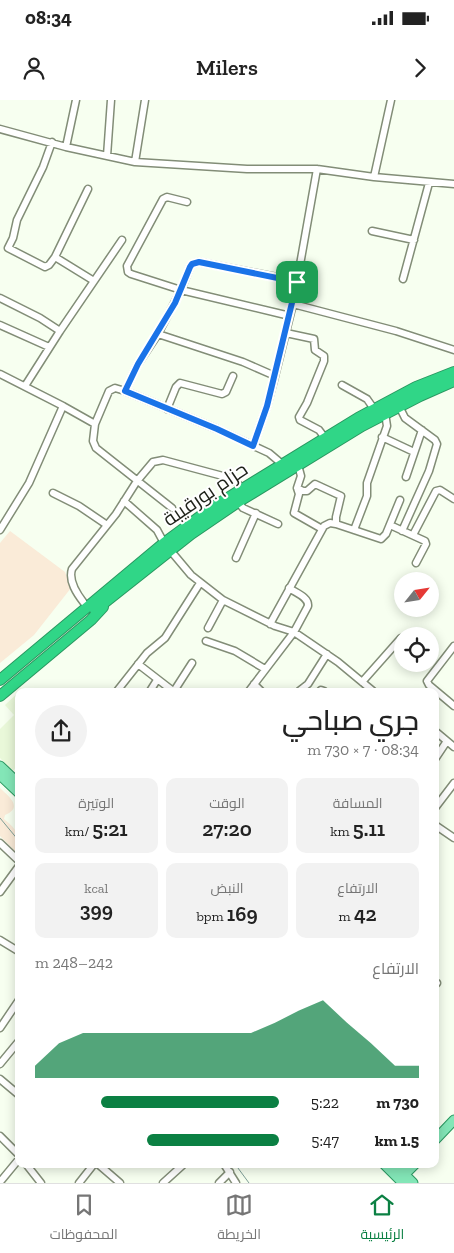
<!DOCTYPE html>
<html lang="ar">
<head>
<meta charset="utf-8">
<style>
  body { margin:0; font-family:"Zilla Slab",Cairo,serif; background:#f2f2f2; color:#222; direction:rtl; height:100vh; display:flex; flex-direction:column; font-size:19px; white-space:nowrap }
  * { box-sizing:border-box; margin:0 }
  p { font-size:16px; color:#767676 }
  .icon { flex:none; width:28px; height:28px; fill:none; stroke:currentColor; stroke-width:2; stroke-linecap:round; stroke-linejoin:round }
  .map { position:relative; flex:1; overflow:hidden; direction:ltr }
  .details { position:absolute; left:15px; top:588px; width:424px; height:480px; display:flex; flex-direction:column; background:#fff; border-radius:10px; box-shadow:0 2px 12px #0003; direction:rtl }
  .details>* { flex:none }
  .needle { width:32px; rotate:60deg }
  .fabs { position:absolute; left:394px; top:472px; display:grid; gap:10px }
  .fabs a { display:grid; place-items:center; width:45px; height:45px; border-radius:50%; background:#fff; box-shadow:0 2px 12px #0003; font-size:25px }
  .pin { position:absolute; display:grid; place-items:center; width:42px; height:42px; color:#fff; margin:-21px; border-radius:10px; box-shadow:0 2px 8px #0006 }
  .round { display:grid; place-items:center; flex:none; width:52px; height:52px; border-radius:26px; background:#f2f2f2 }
  .overview { display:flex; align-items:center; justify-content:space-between; height:85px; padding:0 20px }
  h1 { font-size:28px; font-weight:600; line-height:38px }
  .stats { display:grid; grid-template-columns:repeat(3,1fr); gap:8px; height:85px; padding:5px 20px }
  .stats div { display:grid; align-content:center; border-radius:10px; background:#f2f2f2; text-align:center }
  .stats b { font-size:21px; font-weight:600 }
  .stats small { font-size:14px; font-weight:400 }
  .stats p { font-size:14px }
  .chart { height:140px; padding:10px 20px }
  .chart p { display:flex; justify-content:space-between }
  .chart svg { width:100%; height:90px; margin-top:5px; fill:#0b8043; opacity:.7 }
  ul { padding:0 20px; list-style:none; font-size:16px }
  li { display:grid; grid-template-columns:80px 60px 1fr; align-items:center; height:38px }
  li i { height:12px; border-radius:6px; background:#0b8043 }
  .status { display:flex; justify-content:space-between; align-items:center; height:35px; padding:0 25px; background:#fff; direction:ltr }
  .status svg { height:14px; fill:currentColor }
  header { display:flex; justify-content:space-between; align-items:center; height:65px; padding:0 20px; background:#fff; font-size:22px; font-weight:600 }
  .tab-bar { display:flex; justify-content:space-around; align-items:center; height:70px; border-top:1px solid #e0e0e0; background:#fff; font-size:14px; color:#767676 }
  .tab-bar a { display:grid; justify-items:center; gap:2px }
  .tab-bar .selected { color:#0b8043 }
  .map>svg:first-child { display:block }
  .built { fill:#e9f8d9 }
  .green { fill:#faebd8 }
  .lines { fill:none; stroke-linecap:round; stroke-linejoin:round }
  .stream { stroke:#7f9f97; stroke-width:1 }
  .minor-casing { stroke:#828d77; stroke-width:9 }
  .major-casing { stroke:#2a9760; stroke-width:11 }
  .highway-casing { stroke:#2a9760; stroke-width:12 }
  .minor { stroke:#fff; stroke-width:6 }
  .major { stroke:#83e6b7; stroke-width:9 }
  .highway { stroke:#30d687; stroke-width:10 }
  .route-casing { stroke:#fff; stroke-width:10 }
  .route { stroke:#1a73e8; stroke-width:6 }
  .labels { text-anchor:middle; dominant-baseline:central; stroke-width:4; stroke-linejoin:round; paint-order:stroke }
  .street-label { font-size:20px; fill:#1e2219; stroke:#fff }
</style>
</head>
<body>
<div class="status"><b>08:34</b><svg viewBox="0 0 49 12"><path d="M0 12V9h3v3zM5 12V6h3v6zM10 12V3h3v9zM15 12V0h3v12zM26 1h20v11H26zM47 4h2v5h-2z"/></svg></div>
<header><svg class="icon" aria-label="forward" viewBox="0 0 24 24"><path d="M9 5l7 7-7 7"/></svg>Milers<svg class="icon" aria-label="person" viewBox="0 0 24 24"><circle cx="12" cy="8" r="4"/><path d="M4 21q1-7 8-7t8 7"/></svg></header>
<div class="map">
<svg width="454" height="1083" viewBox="0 0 454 1083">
  <rect width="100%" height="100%" fill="#f7fff0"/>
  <path class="built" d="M19,592V663L13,671L0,658V629L14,615L5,605Z"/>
  <path class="green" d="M10,431L65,472L71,488L34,535L0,563V443Z
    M0,688C8,696 24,707 5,715L4,719C17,730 19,733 19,751H15L0,736Z"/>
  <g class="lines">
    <path class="stream" d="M0,718L19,741
      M235,1064L249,1083"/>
    <defs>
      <path id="minor" d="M0,29L66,47L135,62L247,69H317L374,77L454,84
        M52,42L43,67L17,120L13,138L8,148L45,167L49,165L55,157L94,181
        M66,47L76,0
        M107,56L111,0
        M135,62L145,0
        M317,69L293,204L396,231L454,250
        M374,77L391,0
        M187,102L167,97L163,99L127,166L128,172L131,174L181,190L158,234L243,262L275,276L293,204
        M372,131L414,140
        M55,157L88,89
        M403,179L429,83
        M0,198L40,218L60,231
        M290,216L181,190L190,167L192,164L199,162L297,181
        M0,225L49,247
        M286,233L314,239L315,250L324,256V261L307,303L299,317L300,320L319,330L325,338
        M158,234L138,264L125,291L217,329L269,353L282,364
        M0,274L63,306L29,383L0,430
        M342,285L367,299L374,309
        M25,286L60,231L122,140
        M63,306L95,324L93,341L96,348L172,408
        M399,306L405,318L435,340L437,344L429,371L402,431
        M167,309L176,287L180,283L222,294L226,292L233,276
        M95,324L109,291L115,288L125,291
        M382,337L414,352
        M253,346L267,306L275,276
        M298,365L301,376L297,388L299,394L294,413L322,429
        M406,377L422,330
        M297,388L303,391H307L315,384L341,396L336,417V424
        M53,393L79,406L107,425
        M124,401L157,430L164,443
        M238,402L243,408L278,424
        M390,425L425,441L426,444L416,463
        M354,430L367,396V383L387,326L385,313
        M413,435L436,391L440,390L454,399
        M170,450L191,475L223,500L275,526L294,532L338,562L373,591
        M236,458L256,413
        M84,503C77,494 68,481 72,469L116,414L137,381L153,362L163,360L234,379L242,389
        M270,524L324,426L330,423L336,424L381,439L386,434L400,400
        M208,528L223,500
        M206,541L235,551L265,569
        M454,546L427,581L429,585L454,606
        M138,564L173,591
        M362,582L401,538
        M254,584L261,591
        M117,591L147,553L165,538L200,483
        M150,591L157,580
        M174,591L192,563
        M249,591L294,532L308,506C309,497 296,493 289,488
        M299,591L308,584L327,554
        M320,591L321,590L324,591
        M435,631L454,647
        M435,659L447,641
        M435,708L454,683
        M435,725L454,738
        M0,743L19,761
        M0,792L19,766
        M0,840L18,851
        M435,885L437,883
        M0,928L19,900
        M0,964L19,941
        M0,979L19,995
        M0,1036L19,1055
        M26,1064L41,1083
        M98,1064L120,1083
        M224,1064L236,1083
        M0,1082L19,1059
        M79,1083L94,1064
        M163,1083L184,1064
        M219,1083L230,1072"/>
      <path id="major" d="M0,666L19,684
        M0,675L19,693
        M435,1040L454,1020
        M384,1064L403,1083
        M394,1064L413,1083
        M401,1078L415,1064"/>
      <path id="highway" d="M95,510L191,434L238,402L362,326L420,296L454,281
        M0,580L164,443L213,407L358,318L416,287L454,272
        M0,596L91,520L103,507"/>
    </defs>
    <use href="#minor" class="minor-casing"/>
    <use href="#major" class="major-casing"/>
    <use href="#highway" class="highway-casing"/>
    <use href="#minor" class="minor"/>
    <use href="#major" class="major"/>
    <use href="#highway" class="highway"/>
  </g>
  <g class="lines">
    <defs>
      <path id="route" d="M199,162L297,182L267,306L253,346L217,329L125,291L138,264L175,203L190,167L192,164Z"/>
    </defs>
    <use href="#route" class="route-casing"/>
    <use href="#route" class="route"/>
  </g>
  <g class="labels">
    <g class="street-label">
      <text transform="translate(205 394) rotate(-34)">حزام بورقيبة</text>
    </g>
  </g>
</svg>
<div class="fabs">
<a><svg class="needle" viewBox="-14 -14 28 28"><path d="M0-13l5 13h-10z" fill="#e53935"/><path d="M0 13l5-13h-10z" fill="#767676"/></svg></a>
<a><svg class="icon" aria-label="locate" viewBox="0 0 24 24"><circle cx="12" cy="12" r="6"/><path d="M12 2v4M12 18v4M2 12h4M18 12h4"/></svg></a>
</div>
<div class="pin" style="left:297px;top:182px;background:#1e9e55"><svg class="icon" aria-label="arrive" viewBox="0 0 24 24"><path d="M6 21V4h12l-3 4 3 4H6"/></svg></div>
<section class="details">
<div class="overview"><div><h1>جري صباحي</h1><p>08:34 · 7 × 730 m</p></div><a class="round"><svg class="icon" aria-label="share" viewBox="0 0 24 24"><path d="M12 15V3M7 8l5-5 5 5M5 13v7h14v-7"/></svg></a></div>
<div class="stats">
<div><p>المسافة</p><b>5.11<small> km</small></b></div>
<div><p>الوقت</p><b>27:20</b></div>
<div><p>الوتيرة</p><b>5:21<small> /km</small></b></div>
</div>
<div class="stats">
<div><p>الارتفاع</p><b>42<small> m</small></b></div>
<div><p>النبض</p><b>169<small> bpm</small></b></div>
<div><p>kcal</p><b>399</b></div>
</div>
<div class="chart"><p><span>الارتفاع</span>242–248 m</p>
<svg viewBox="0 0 160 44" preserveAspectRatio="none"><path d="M0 44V38L10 27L20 22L30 22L40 22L50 22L60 22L70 22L80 22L90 22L100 17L110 11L120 6L130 17L140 27L150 38L160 38V44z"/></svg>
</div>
<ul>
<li><b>730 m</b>5:22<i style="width:73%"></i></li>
<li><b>1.5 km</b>5:47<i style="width:54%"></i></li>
</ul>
</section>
</div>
<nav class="tab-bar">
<a class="selected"><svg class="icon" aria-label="home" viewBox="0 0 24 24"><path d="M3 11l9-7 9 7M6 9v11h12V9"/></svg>الرئيسية</a>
<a><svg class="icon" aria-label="map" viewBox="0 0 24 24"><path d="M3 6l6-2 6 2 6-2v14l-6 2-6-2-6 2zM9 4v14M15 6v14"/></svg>الخريطة</a>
<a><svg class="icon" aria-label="saved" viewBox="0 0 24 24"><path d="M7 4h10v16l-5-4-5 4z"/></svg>المحفوظات</a>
</nav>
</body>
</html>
